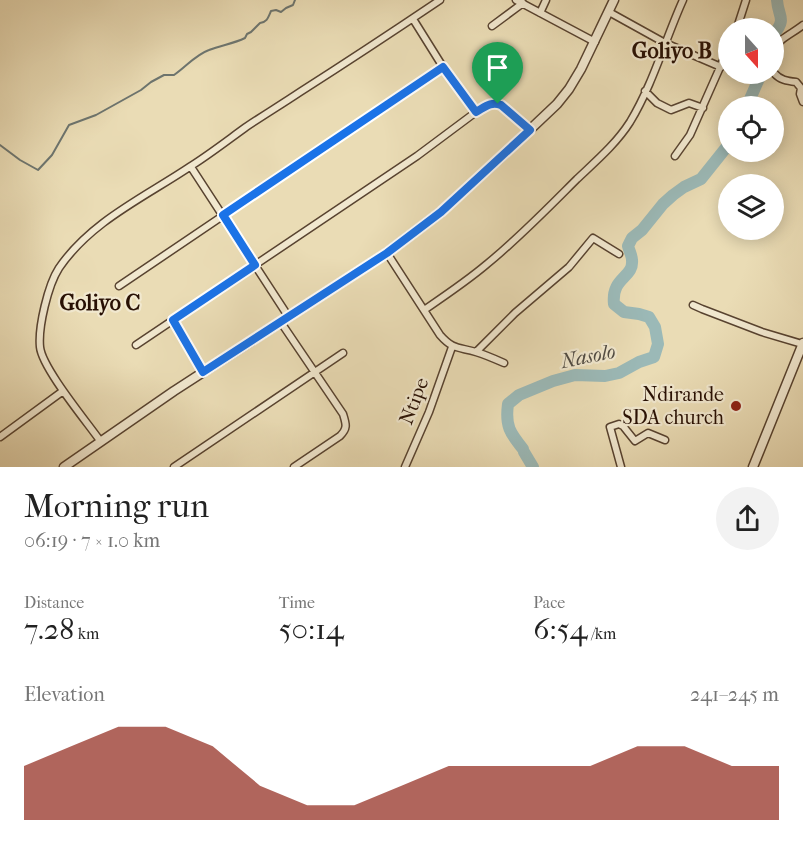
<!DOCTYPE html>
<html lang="en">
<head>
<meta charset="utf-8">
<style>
  body { margin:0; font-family:"IM FELL French Canon",serif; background:#f2f2f2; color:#222; height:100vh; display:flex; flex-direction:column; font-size:22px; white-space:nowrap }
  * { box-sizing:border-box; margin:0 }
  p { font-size:20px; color:#767676 }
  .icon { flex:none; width:33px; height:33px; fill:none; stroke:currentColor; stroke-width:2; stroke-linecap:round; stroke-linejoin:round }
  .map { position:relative; height:467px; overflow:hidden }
  .side { display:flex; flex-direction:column; background:#fff; flex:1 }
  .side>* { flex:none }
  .needle { width:39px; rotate:159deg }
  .buttons { position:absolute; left:718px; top:18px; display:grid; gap:12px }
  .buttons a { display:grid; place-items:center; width:66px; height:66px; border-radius:50%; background:#fff; box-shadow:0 3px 15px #0003; font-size:30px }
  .pin { position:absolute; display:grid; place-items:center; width:51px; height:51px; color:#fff; margin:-62px -26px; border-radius:50% 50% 50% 0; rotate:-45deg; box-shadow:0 0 6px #0007 }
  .pin .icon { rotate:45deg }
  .round { display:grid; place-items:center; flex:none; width:63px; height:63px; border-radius:32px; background:#f2f2f2 }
  .summary { display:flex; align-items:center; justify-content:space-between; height:102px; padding:0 24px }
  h1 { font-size:33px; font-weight:600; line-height:45px }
  .figures { display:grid; grid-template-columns:repeat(3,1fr); gap:9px; height:102px; padding:6px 24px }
  .figures div { display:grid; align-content:center }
  .figures b { font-size:30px; font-weight:600 }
  .figures small { font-size:16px; font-weight:400 }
  .figures p { font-size:16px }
  .chart { height:168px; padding:12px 24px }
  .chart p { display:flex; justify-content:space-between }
  .chart svg { width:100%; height:108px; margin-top:6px; fill:#8f2418; opacity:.7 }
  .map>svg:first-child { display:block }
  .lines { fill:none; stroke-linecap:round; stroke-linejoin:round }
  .stream { stroke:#6d756f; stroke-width:2 }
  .river { stroke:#9bb9b7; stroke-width:12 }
  .minor-casing { stroke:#584330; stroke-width:9 }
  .tertiary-casing { stroke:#584330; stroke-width:11 }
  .minor { stroke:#f1e8cf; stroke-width:6 }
  .tertiary { stroke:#f1e8cf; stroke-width:8 }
  .route-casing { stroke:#fff; stroke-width:12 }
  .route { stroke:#1a73e8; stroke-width:8 }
  .poi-dot { fill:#8f2418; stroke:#f1e8cf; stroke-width:2 }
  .labels { text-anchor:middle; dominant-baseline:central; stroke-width:4.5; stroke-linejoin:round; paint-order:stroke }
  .poi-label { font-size:20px; fill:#281004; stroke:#f1e8cf; text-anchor:end }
  .street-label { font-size:20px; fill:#281004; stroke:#f1e8cf }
  .water-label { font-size:21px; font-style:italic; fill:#504b43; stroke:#f1e8cf }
  .quarter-label { font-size:22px; font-weight:bold; fill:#281004; stroke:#f1e8cf }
</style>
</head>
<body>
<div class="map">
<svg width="803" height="467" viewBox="0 0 803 467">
  <rect width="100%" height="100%" fill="#eadcb5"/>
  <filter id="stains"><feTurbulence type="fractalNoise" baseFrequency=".00333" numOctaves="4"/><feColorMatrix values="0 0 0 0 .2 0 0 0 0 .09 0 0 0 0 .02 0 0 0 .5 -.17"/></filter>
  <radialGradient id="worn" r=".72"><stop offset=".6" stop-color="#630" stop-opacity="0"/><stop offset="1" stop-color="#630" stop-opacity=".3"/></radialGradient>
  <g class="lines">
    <path class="stream" d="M0,145L20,160L38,170L52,155L69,125L96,115L141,90L151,82L164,75H174C186,67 195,55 209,50C221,45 233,44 245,38L247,34L251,32L260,23C267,22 268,18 271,11L276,10L281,12L286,8L293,5L295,0"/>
    <path class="river" d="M774,34C787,18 778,17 777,0
      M747,106L761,74
      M523,449C510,433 505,426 508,404L519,395L553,381L575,375L605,376L619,373L639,362L654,357L658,344L655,327L649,317L639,314L624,312L614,304C611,277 634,278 632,260C632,256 629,250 628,246L632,238L642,230L663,204L673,195L684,187L701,179L729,144
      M524,452L533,467"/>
    <defs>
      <path id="minor" d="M516,0L595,42
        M609,12L665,43L721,67
        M540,13L546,0
        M413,19L443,67L476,112
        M492,26L523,3
        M737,28L746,0
        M774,49C781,37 792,34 803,25
        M774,73C780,80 787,81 796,82L801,88L800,94L803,102
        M645,91L657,103L671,110L689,103L703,108
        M675,156L690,135L729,47
        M191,167L288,316
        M387,253L440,335C453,350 459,347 476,352C486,355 495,359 504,363
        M119,286L443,67
        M693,305L702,309L762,332L802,344
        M424,310C446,295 467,281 487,264C519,238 548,208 577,179C596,161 616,144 630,122C653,84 665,40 683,0
        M173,320L203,372
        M280,321L343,414C346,424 348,428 340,436L294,467
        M136,345L417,156L476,112L490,104L494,103L501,105L530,130
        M476,352L515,313L569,267L593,238L619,254
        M0,437L63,391
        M101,442C87,422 42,368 40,347C38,327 48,285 59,268C91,221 145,197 191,166C210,154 228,140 246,127C264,115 282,104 300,92C347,62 394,31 440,0
        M174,467L343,353
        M405,467L429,412L452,347
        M621,467L610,427L619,424L623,426L635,441L648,433L665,440"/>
      <path id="tertiary" d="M64,467L174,391L387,253L441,212L501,157L557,104L569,89L581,69L614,0
        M753,467L803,343"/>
    </defs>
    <use href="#minor" class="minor-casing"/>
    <use href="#tertiary" class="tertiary-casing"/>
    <use href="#minor" class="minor"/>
    <use href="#tertiary" class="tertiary"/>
  </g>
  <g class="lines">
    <defs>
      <path id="route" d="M443,67L476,112C485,107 491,101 501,105L530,130L441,212L387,253L203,372L173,320L255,265L223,215Z"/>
    </defs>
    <use href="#route" class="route-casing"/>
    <use href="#route" class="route"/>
  </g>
  <circle class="poi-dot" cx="736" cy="406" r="6"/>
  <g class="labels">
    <g class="poi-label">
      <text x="724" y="394">Ndirande<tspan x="724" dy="23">SDA church</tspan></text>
    </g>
    <g class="street-label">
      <text transform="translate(414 401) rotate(-69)">Ntipe</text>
    </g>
    <g class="water-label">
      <text transform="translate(588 356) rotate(-11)">Nasolo</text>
    </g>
    <g class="quarter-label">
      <text x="672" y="51">Goliyo B</text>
      <text x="100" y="303">Goliyo C</text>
    </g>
  </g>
  <rect width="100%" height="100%" filter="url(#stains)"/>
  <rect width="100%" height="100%" fill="url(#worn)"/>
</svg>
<div class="buttons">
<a><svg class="needle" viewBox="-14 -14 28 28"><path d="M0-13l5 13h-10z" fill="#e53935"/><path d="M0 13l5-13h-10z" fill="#767676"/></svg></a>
<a><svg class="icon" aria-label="locate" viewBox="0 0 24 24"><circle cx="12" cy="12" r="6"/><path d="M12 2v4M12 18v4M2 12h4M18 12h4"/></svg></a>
<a><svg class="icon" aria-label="layers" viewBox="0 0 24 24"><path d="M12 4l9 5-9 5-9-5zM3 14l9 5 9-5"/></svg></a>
</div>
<div class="pin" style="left:498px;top:104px;background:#1e9e55"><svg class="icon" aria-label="arrive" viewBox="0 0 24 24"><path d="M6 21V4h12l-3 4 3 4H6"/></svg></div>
</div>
<section class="side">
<div class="summary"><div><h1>Morning run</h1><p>06:19 · 7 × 1.0 km</p></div><a class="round"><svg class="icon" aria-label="share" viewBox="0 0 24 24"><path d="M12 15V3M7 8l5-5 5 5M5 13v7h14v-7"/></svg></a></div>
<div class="figures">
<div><p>Distance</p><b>7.28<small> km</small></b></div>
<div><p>Time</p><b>50:14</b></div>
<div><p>Pace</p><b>6:54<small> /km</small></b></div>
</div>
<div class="chart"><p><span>Elevation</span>241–245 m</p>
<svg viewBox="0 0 160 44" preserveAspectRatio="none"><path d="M0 44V22L10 14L20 6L30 6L40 14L50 30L60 38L70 38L80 30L90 22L100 22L110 22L120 22L130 14L140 14L150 22L160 22V44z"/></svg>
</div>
</section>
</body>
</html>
